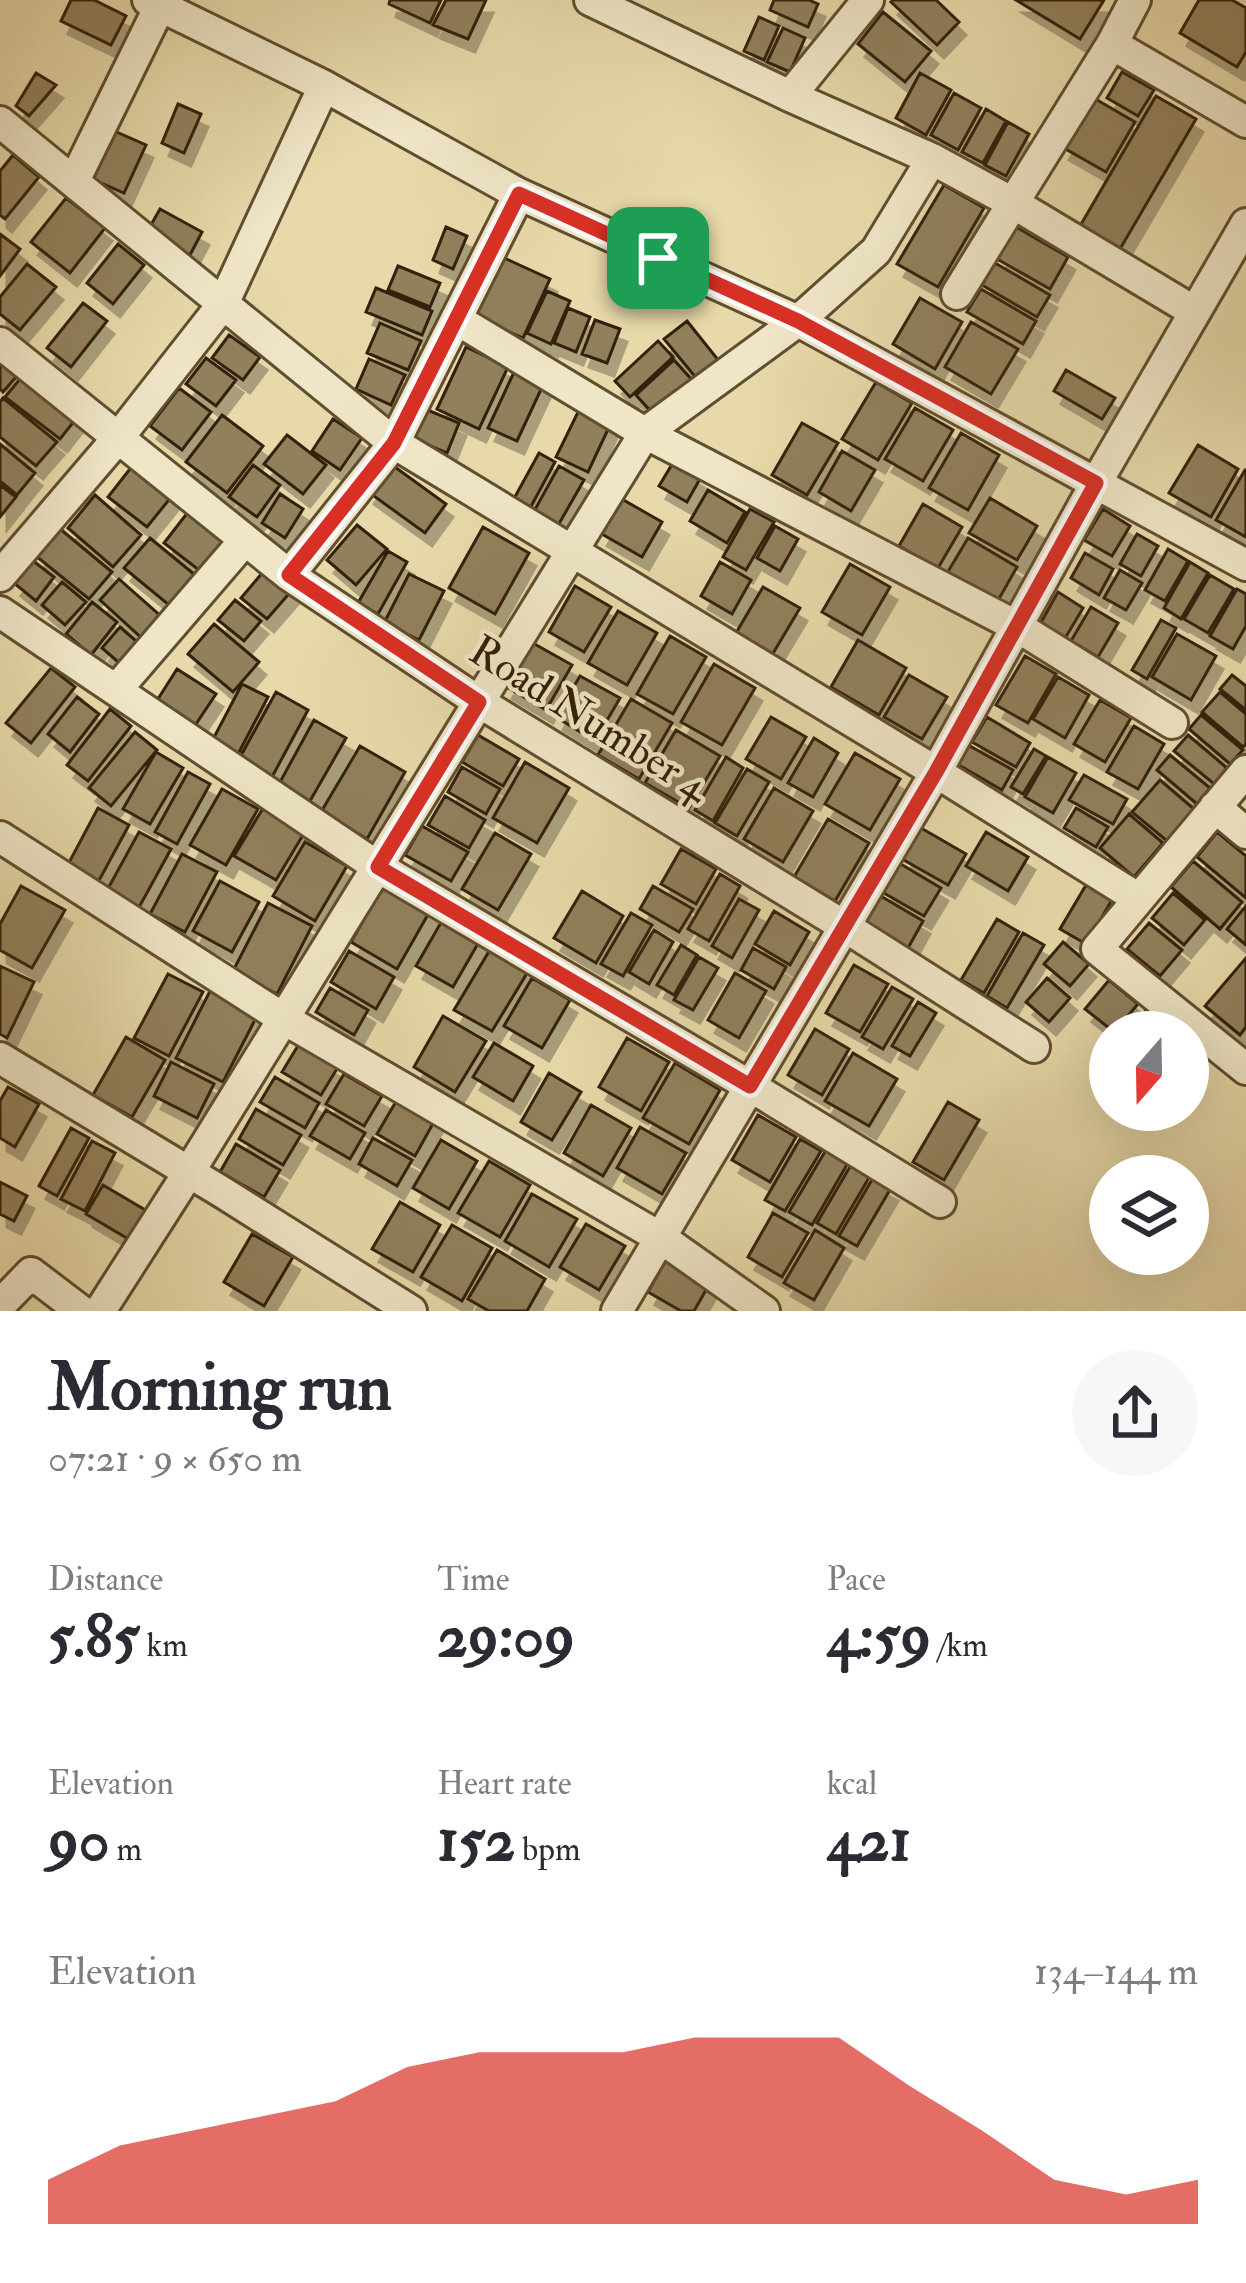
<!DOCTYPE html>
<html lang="en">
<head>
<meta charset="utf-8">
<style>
  body { margin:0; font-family:"IM FELL Double Pica",serif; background:#f7f7f7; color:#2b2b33; height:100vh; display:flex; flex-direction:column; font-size:45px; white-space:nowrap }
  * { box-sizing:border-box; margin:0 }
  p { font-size:39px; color:#7c7c81 }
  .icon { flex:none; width:66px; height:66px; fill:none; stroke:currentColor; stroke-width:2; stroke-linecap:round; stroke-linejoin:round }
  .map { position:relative; height:1311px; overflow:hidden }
  .details { display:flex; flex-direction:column; background:#fff; flex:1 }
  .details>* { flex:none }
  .needle { width:78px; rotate:200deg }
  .buttons { position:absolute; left:1089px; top:1011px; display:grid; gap:24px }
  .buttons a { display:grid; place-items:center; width:120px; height:120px; border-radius:50%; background:#fff; box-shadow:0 12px 48px #0002; font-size:60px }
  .pin { position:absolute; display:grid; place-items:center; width:102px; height:102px; color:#fff; margin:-51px; border-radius:24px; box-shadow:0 6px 18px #0006 }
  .round { display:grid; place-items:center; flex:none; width:126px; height:126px; border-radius:63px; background:#f7f7f7 }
  .summary { display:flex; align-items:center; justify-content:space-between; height:204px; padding:0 48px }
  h1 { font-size:66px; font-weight:700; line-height:90px }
  .metrics { display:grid; grid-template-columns:repeat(3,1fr); gap:18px; height:204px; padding:12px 48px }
  .metrics div { display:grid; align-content:center }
  .metrics b { font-size:60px; font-weight:700 }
  .metrics small { font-size:33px; font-weight:400 }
  .metrics p { font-size:33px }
  .chart { height:336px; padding:24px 48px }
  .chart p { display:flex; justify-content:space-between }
  .chart svg { width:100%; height:216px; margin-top:12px; fill:#d93025; opacity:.7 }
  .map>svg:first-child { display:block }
  .building { fill:#91805c; stroke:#332008; stroke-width:3; filter:url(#shadow) }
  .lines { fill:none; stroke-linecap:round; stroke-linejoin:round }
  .minor-casing { stroke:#604e30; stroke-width:36 }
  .minor { stroke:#efe6c7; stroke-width:30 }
  .route-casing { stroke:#fff; stroke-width:24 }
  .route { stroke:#d93025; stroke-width:15 }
  .labels { text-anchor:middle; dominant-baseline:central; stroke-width:9; stroke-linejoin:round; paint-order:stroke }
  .street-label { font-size:42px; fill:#332008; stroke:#efe6c7 }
</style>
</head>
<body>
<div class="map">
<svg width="1246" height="1311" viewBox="0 0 1246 1311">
  <defs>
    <filter id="shadow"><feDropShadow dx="7" dy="13" stdDeviation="0" flood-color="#0004"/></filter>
  </defs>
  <rect width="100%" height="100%" fill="#e7d9a9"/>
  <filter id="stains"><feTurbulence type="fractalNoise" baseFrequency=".00167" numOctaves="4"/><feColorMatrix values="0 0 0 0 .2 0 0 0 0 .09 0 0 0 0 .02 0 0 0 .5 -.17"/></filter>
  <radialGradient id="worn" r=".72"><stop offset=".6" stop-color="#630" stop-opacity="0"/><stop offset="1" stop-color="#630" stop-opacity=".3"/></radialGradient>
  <path class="building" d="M71,0H94L126,16L111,45L61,21Z
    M390,0H441L430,23L389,4Z
    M446,0H486L468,39L433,25Z
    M774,0H809L818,4L808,27L770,10Z
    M893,0H936L959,22L937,45L891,2Z
    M1016,0H1104L1080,39Z
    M1199,0H1232L1246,8V52L1237,67L1180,33Z
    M883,12L931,51L905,82L858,44Z
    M759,17L779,26L764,60L744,51Z
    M783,28L805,38L790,72L767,62Z
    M1122,72L1154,90L1138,116L1107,98Z
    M36,73L56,85L29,116L16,106Z
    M920,73L951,90L926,135L896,118Z
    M954,93L981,108L958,150L931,135Z
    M1156,96L1196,119L1120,249L1080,226Z
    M1092,97L1135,122L1106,172L1062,147Z
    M178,104L201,114L184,153L162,143Z
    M986,109L1006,121L983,163L962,152Z
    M1008,122L1029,134L1006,176L985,165Z
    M112,130L146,145L124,193L90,178Z
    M13,155L39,177L5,219L0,215V171Z
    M944,185L984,208L938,287L897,264Z
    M66,198L105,228L70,273L31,242Z
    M160,209L202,232L190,255L147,232Z
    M446,227L467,236L453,269L433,260Z
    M1016,227L1068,257L1050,289L997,259Z
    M0,234L20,249L0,276Z
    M118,244L144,265L113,304L87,283Z
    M502,257L550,279L523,338L475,317Z
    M995,263L1050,295L1037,317L982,285Z
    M27,264L56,287L20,330L0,314V297Z
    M398,266L440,283L430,307L388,290Z
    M376,288L432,311L422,335L366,312Z
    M981,289L1036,321L1023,344L967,312Z
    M547,291L570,301L551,344L527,333Z
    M920,298L962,322L935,369L893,344Z
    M83,303L107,321L71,367L47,348Z
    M568,308L590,317L576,352L554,343Z
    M595,320L620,329L607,363L582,354Z
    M687,321L719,361L697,379L664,339Z
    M971,322L1018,349L991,394L945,367Z
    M380,323L421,341L408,370L367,353Z
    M229,335L260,357L243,380L212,358Z
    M658,341L673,357L630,397L615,381Z
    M466,347L508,367L479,429L437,409Z
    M0,352L22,370L3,392L0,389Z
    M206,358L236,380L216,406L186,384Z
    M369,359L405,375L391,405L356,389Z
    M674,360L693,381L655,416L636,395Z
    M515,370L544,383L517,441L488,428Z
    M1066,370L1115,398L1102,419L1054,391Z
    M25,373L79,415L60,439L5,397Z
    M876,382L912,403L878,460L842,439Z
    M179,388L211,412L182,450L150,426Z
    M3,398L57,442L36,466L0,437V402Z
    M580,408L611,423L588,472L556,457Z
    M915,408L953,430L923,481L885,459Z
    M425,409L459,423L447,453L413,439Z
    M222,415L263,446L227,493L186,462Z
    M333,419L362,438L340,470L312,451Z
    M802,423L838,443L807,495L772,475Z
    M961,433L999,455L968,510L929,488Z
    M287,435L326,465L303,494L264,464Z
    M0,444L35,473L17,495L0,481Z
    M1198,445L1238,469L1211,517L1169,493Z
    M842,451L875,470L851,511L819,492Z
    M539,453L555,462L528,512L511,504Z
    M674,461L701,477L687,502L659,486Z
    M388,462L446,504L425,533L367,491Z
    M133,465L172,496L147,527L108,497Z
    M253,465L280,485L257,517L229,497Z
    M559,466L584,480L556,529L532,515Z
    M1245,470H1246V537L1216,520Z
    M0,485L16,497L0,517Z
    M708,490L745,512L727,543L690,521Z
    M280,494L303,509L285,538L262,523Z
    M95,495L141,535L113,567L68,528Z
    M620,498L662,522L642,557L600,533Z
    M990,498L1037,526L1017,560L969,533Z
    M923,504L962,527L938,568L899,546Z
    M750,509L774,522L746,570L723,557Z
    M1103,509L1130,526L1112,556L1084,540Z
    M188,512L228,543L204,574L164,543Z
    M357,525L387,549L356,585L327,560Z
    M775,526L798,539L780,571L757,558Z
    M483,527L529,553L495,614L449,588Z
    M59,528L112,572L89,599L36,556Z
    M1137,534L1158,546L1141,576L1120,564Z
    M150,538L200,579L175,610L124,568Z
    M968,538L1017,567L996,604L946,575Z
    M1168,549L1188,561L1165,601L1145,590Z
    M388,551L407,562L378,614L358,603Z
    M1085,553L1113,569L1099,595L1071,578Z
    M32,560L54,577L36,601L14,583Z
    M720,562L751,580L732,614L701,596Z
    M1190,562L1208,573L1181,619L1164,608Z
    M850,564L890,587L862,635L822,612Z
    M268,566L294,588L267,619L241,598Z
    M1120,570L1142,583L1126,610L1104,598Z
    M409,574L444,591L419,640L384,623Z
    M1210,575L1234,589L1208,633L1184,619Z
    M119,579L164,619L145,641L100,600Z
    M62,582L86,602L65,625L42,605Z
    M575,586L611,607L584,652L549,632Z
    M763,587L800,608L772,655L736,633Z
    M1237,589L1246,594V626L1233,649L1210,636Z
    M1058,592L1083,608L1064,640L1039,626Z
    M235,600L261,621L244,641L218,620Z
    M92,602L117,622L91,655L66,634Z
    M1091,607L1118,623L1098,657L1071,641Z
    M618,611L657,633L627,685L588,663Z
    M1161,620L1176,628L1147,679L1132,670Z
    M214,624L259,662L233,692L188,654Z
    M120,627L143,647L125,668L102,648Z
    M1177,634L1216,656L1191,700L1152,677Z
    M670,636L706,657L673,714L637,694Z
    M858,640L906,668L879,715L831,687Z
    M531,642L572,665L546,710L505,686Z
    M1025,656L1056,674L1028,723L996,705Z
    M714,664L755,688L722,745L681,722Z
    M51,668L75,687L31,743L6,723Z
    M177,669L216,694L194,727L156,702Z
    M909,675L947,697L922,739L884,717Z
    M1232,675L1246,686V710L1220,689Z
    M580,676L620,698L595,741L556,717Z
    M1058,677L1089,695L1065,738L1033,719Z
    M242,684L268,697L237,756L211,743Z
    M276,692L308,710L272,777L239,759Z
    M1220,692L1246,714V744L1243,747L1202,712Z
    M77,697L99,714L70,752L48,734Z
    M631,699L672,723L639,779L598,755Z
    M1100,700L1131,718L1105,762L1074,744Z
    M110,709L131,726L88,781L67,765Z
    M1201,715L1243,750L1230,764L1189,729Z
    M771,717L806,737L781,779L746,759Z
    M987,717L1030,743L1016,767L972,742Z
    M314,720L346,738L310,801L279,784Z
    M1134,726L1164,744L1138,789L1107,772Z
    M676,730L720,756L689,808L645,783Z
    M135,732L157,750L111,806L89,788Z
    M478,735L519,759L503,786L462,762Z
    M1188,735L1227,768L1214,784L1174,751Z
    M814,738L838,753L813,797L788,783Z
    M968,745L1013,770L1002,790L957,764Z
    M360,746L405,772L367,839L321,812Z
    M1034,749L1046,756L1023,794L1011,787Z
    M156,752L183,768L150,824L123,809Z
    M855,753L900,779L870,830L825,804Z
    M1170,755L1210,788L1197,804L1157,770Z
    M726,757L743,768L713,821L695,810Z
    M1048,757L1076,773L1053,813L1025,797Z
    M525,762L569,788L537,843L493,818Z
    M462,767L500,789L486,814L448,792Z
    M747,769L769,782L737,836L715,823Z
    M188,772L210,784L177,844L155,832Z
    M1084,775L1127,799L1113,824L1069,800Z
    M1160,780L1194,809L1167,841L1132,812Z
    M774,788L813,811L783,862L744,839Z
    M222,789L258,809L226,865L190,845Z
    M445,796L485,820L469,848L428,825Z
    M265,805L306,830L276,880L234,856Z
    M98,808L129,825L96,886L65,870Z
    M1076,808L1108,827L1096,847L1064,828Z
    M1129,814L1163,843L1134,877L1100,848Z
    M828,819L869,843L835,901L794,877Z
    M422,826L468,852L451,881L405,855Z
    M921,828L966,854L948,885L902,859Z
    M139,832L171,849L137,911L105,894Z
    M986,832L1028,857L1008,891L966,866Z
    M1217,832L1246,856V898L1197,857Z
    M495,833L531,854L498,910L462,889Z
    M305,842L347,866L315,921L273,896Z
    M681,849L716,869L696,904L661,884Z
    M182,854L217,872L185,932L150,914Z
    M1193,861L1242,902L1220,929L1171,887Z
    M899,863L941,888L924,916L882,892Z
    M720,874L740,886L709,941L688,929Z
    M220,881L259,902L232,952L193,931Z
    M384,884L430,911L397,969L351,942Z
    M1086,885L1112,900L1086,944L1060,929Z
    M21,886L65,910L32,968L0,950V924Z
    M653,886L693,909L679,932L640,909Z
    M582,891L623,916L596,963L554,938Z
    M1173,893L1205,920L1184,945L1152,918Z
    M879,895L923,921L907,950L862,924Z
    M739,899L759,910L732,958L712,946Z
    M268,903L312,926L277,994L233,971Z
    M1246,906V945L1227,929Z
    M774,911L809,932L790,965L755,944Z
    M631,913L652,925L623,976L601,964Z
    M443,919L480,940L453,987L416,966Z
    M997,919L1019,932L984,993L961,980Z
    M1149,923L1182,950L1160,976L1127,949Z
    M654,930L673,942L649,984L629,972Z
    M1023,933L1044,945L1007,1008L987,996Z
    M1063,942L1089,964L1070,986L1044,964Z
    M681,945L697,955L674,995L657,985Z
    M491,948L529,970L492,1031L454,1010Z
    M753,948L786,967L774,989L741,970Z
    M349,951L394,977L376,1009L331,982Z
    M699,957L718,968L693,1010L674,1000Z
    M1246,958V1027L1240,1035L1205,1006Z
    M854,965L888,984L860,1032L826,1013Z
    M0,966L34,982L7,1038L0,1034Z
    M735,973L766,991L739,1038L708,1020Z
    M168,974L203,992L169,1056L134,1038Z
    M532,978L570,1000L542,1048L504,1026Z
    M1047,978L1070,998L1049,1022L1026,1002Z
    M1109,980L1138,1004L1114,1032L1085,1009Z
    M892,987L913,999L883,1049L862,1037Z
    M330,988L368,1010L354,1035L316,1012Z
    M210,991L257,1016L223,1082L176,1058Z
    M918,1002L936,1013L910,1056L892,1046Z
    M1150,1006L1177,1032H1127Z
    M443,1016L486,1041L455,1092L414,1067Z
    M815,1029L849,1049L822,1095L788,1075Z
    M126,1037L165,1060L132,1117L93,1095Z
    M627,1038L669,1062L641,1111L599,1087Z
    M1110,1042V1078L1092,1063Z
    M494,1043L533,1066L513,1101L473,1077Z
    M299,1044L338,1067L321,1095L282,1072Z
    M853,1053L897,1079L869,1126L825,1101Z
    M171,1062L214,1084L197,1118L154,1096Z
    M675,1063L720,1090L689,1144L643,1118Z
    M549,1073L581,1092L552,1140L521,1122Z
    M344,1074L382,1096L364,1126L326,1104Z
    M275,1077L319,1103L305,1128L260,1102Z
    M8,1087L39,1104L15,1147L0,1138V1101Z
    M398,1098L435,1120L415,1156L377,1134Z
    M948,1102L979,1120L944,1180L913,1162Z
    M591,1105L631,1128L603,1176L564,1153Z
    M256,1109L301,1135L283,1165L239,1139Z
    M326,1110L365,1133L350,1159L310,1136Z
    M758,1115L796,1137L770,1182L732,1160Z
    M640,1127L686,1153L662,1194L617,1168Z
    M71,1128L89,1138L57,1196L39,1186Z
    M373,1138L412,1160L397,1186L359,1164Z
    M800,1139L821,1151L785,1211L765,1200Z
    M441,1140L477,1161L449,1209L413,1188Z
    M92,1141L115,1153L85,1211L61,1199Z
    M236,1144L280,1170L264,1197L220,1172Z
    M826,1150L848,1163L812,1225L789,1212Z
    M489,1161L530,1185L500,1237L458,1213Z
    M851,1165L870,1176L836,1234L817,1223Z
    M873,1178L891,1188L857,1246L839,1236Z
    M0,1182L27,1196L14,1221L0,1214Z
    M103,1185L147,1211L130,1240L86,1214Z
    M532,1194L577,1219L549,1267L505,1241Z
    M400,1202L440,1225L413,1272L372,1249Z
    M773,1213L808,1233L782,1277L748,1257Z
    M586,1224L625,1246L599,1290L560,1267Z
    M452,1225L492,1248L462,1301L421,1277Z
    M815,1230L844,1248L814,1300L784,1283Z
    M252,1234L293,1257L264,1306L224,1282Z
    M497,1250L545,1279L527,1311H489L468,1299Z
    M667,1258L710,1283L694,1311H681L648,1292Z"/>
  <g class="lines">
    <defs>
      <path id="minor" d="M148,0L324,86L519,194L798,321L1246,565
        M590,0L790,96L932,159L1013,203L1112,44L1135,0
        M1112,44L1246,122
        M790,96L868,0
        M0,122L394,443L936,772L1139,899
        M74,181L160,6
        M957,294L1013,203L1195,312
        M456,319L645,433L1018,627L1172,723
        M0,343L289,575L479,702L844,926L1034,1047
        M289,575L394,443L519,194
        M0,576L118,438L223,304L324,86
        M0,612L378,867L750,1086L940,1202
        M116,690L245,540
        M1246,771L1097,949L1246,1069
        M1215,807L1246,833
        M0,837L284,1019L661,1238L764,1311
        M0,1058L222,1192L411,1311
        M0,1305L31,1273L81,1311
        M100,1311L189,1172L645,433L798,321L876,251L932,159
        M617,1311L936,772L1096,483L1246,224"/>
    </defs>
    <use href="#minor" class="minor-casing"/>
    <use href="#minor" class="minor"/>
  </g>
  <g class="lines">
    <defs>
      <path id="route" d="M519,194L798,321L1096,483L936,772L750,1086L378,867L479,702L289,575L394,443Z"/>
    </defs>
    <use href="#route" class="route-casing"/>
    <use href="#route" class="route"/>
  </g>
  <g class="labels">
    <g class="street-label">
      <text transform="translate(589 719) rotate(32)">Road Number 4</text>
    </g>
  </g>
  <rect width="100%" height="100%" filter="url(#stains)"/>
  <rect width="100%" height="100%" fill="url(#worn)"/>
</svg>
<div class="buttons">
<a><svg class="needle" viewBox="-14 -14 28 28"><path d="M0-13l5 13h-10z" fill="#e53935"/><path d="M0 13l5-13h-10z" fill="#7c7c81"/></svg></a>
<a><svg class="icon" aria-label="layers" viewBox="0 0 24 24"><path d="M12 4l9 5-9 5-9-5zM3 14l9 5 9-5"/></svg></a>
</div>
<div class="pin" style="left:658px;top:258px;background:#1e9e55"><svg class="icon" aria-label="arrive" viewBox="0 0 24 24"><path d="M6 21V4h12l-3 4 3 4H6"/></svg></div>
</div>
<section class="details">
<div class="summary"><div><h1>Morning run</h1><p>07:21 · 9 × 650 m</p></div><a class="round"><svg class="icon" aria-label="share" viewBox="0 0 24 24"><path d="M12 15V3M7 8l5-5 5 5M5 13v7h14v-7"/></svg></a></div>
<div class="metrics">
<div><p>Distance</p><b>5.85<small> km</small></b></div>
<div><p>Time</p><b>29:09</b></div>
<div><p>Pace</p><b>4:59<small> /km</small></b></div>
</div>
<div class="metrics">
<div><p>Elevation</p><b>90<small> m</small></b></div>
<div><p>Heart rate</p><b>152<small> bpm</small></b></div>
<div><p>kcal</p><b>421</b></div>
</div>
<div class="chart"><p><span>Elevation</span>134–144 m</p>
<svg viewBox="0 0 160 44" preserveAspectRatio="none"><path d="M0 44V35L10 28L20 25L30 22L40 19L50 12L60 9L70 9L80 9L90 6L100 6L110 6L120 16L130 25L140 35L150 38L160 35V44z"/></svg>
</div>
</section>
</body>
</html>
